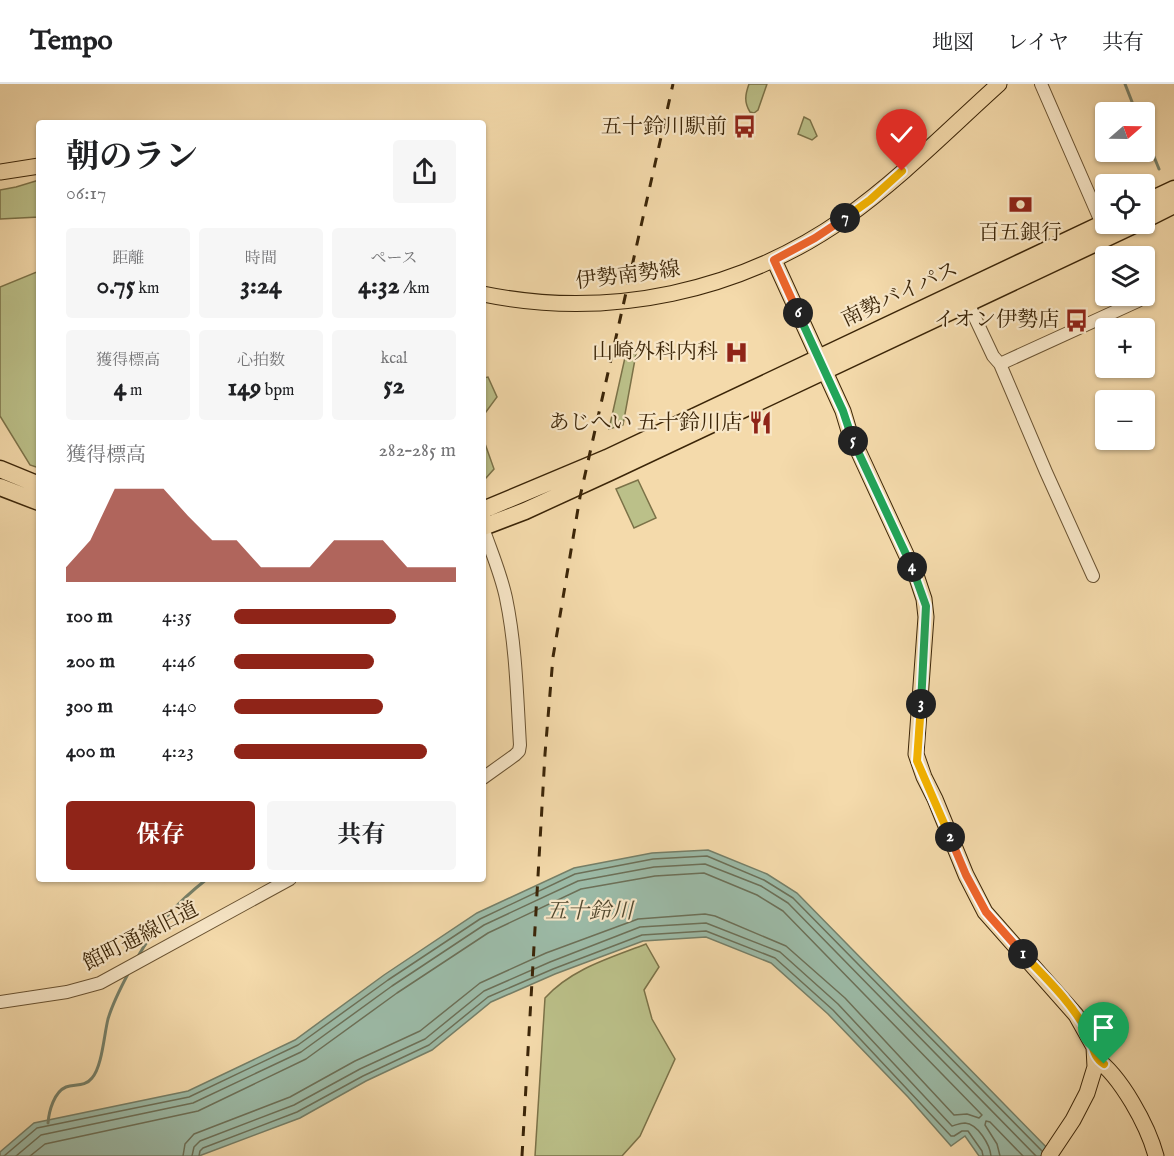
<!DOCTYPE html>
<html lang="ja">
<head>
<meta charset="utf-8">
<style>
  body { margin:0; font-family:"IM FELL English","Noto Serif JP",serif; background:#f6f6f6; color:#202124; height:100vh; display:flex; flex-direction:column; font-size:22px; white-space:nowrap }
  * { box-sizing:border-box; margin:0 }
  p { font-size:20px; color:#757577 }
  .icon { flex:none; width:33px; height:33px; fill:none; stroke:currentColor; stroke-width:2; stroke-linecap:round; stroke-linejoin:round }
  .map { position:relative; flex:1; overflow:hidden }
  .panel { position:absolute; left:36px; top:36px; width:450px; height:762px; display:flex; flex-direction:column; background:#fff; border-radius:6px; box-shadow:0 2px 4px #0004 }
  .panel>* { flex:none }
  .needle { width:39px; rotate:70deg }
  .controls { position:absolute; left:1095px; top:18px; display:grid; gap:12px }
  .controls a { display:grid; place-items:center; width:60px; height:60px; border-radius:6px; background:#fff; box-shadow:0 2px 4px #0004; font-size:30px }
  .pin { position:absolute; display:grid; place-items:center; width:51px; height:51px; color:#fff; margin:-62px -26px; border-radius:50% 50% 50% 0; rotate:-45deg; box-shadow:0 0 6px #0007 }
  .pin .icon { rotate:45deg }
  .km { position:absolute; width:30px; height:30px; margin:-15px; border-radius:50%; background:#222; color:#fff; font-size:16px; line-height:30px; text-align:center }
  .round { display:grid; place-items:center; flex:none; width:63px; height:63px; border-radius:6px; background:#f6f6f6 }
  .head { display:flex; align-items:center; justify-content:space-between; height:102px; padding:0 30px }
  h1 { font-size:33px; font-weight:700; line-height:45px }
  .stats { display:grid; grid-template-columns:repeat(3,1fr); gap:9px; height:102px; padding:6px 30px }
  .stats div { display:grid; align-content:center; border-radius:6px; background:#f6f6f6; text-align:center }
  .stats b { font-size:26px; font-weight:700 }
  .stats small { font-size:16px; font-weight:400 }
  .stats p { font-size:16px }
  .chart { height:168px; padding:12px 30px }
  .chart p { display:flex; justify-content:space-between }
  .chart svg { width:100%; height:108px; margin-top:6px; fill:#8f2418; opacity:.7 }
  .button { display:flex; gap:12px; margin-top:auto; padding:12px 30px }
  .button a { flex:1; height:69px; border-radius:6px; background:#8f2418; color:#fff; font-size:24px; font-weight:700; line-height:69px; text-align:center }
  .button a+a { background:#f6f6f6; color:#202124 }
  ul { padding:0 30px; list-style:none; font-size:20px }
  li { display:grid; grid-template-columns:96px 72px 1fr; align-items:center; height:45px }
  li i { height:15px; border-radius:8px; background:#8f2418 }
  header { display:flex; align-items:center; gap:36px; box-sizing:border-box; height:84px; padding:0 30px; background:#fff; border-bottom:2px solid #e0e0e0 }
  header strong { font-size:28px }
  nav { display:flex; gap:33px; margin-inline-start:auto; font-size:21px }
  .map>svg:first-child { display:block }
  .green { fill:#bbc089; stroke:#7b7248; stroke-width:1.5 }
  .water { fill:#9cbba8; stroke:#757f68; stroke-width:1.5 }
  .lines { fill:none; stroke-linecap:round; stroke-linejoin:round }
  .shore { stroke:#6c7058; stroke-width:1.5 }
  .stream { stroke:#757f68; stroke-width:3 }
  .minor-casing { stroke:#695231; stroke-width:14 }
  .major-casing { stroke:#3b2508; stroke-width:17 }
  .highway-casing { stroke:#3b2508; stroke-width:19 }
  .minor { stroke:#f8e7c8; stroke-width:12 }
  .major { stroke:#f4daab; stroke-width:15 }
  .highway { stroke:#f4daab; stroke-width:16 }
  .rail { stroke:#3b2508; stroke-width:3; stroke-dasharray:10 10; stroke-linecap:butt }
  .split-1-casing { stroke:#fff; stroke-width:12 }
  .split-2-casing { stroke:#fff; stroke-width:12 }
  .split-3-casing { stroke:#fff; stroke-width:12 }
  .split-4-casing { stroke:#fff; stroke-width:12 }
  .split-5-casing { stroke:#fff; stroke-width:12 }
  .split-6-casing { stroke:#fff; stroke-width:12 }
  .split-7-casing { stroke:#fff; stroke-width:12 }
  .split-8-casing { stroke:#fff; stroke-width:12 }
  .split-1 { stroke:#f5b400; stroke-width:8 }
  .split-2 { stroke:#f0652b; stroke-width:8 }
  .split-3 { stroke:#f5b400; stroke-width:8 }
  .split-4 { stroke:#22a559; stroke-width:8 }
  .split-5 { stroke:#22a559; stroke-width:8 }
  .split-6 { stroke:#22a559; stroke-width:8 }
  .split-7 { stroke:#f0652b; stroke-width:8 }
  .split-8 { stroke:#f5b400; stroke-width:8 }
  .labels { text-anchor:middle; dominant-baseline:central; stroke-width:4.5; stroke-linejoin:round; paint-order:stroke }
  .poi-label { font-size:21px; fill:#3b2508; stroke:#f8e7c8; text-anchor:end }
  .street-label { font-size:21px; fill:#3b2508; stroke:#f8e7c8 }
  .water-label { font-size:22px; font-style:italic; fill:#534a30; stroke:#f8e7c8 }
</style>
</head>
<body>
<header>
<strong>Tempo</strong>
<nav><a>地図</a><a>レイヤ</a><a>共有</a></nav>
</header>
<div class="map">
<svg width="1174" height="1072" viewBox="0 0 1174 1072">
  <rect width="100%" height="100%" fill="#f4daab"/>
  <filter id="stains"><feTurbulence type="fractalNoise" baseFrequency=".00333" numOctaves="4"/><feColorMatrix values="0 0 0 0 .2 0 0 0 0 .09 0 0 0 0 .02 0 0 0 .5 -.17"/></filter>
  <radialGradient id="worn" r=".72"><stop offset=".6" stop-color="#630" stop-opacity="0"/><stop offset="1" stop-color="#630" stop-opacity=".3"/></radialGradient>
  <path class="green" d="M749,0H767L758,26L754,29L750,28C744,18 745,11 749,0Z
    M804,33L810,36L817,52L812,56L798,50Z
    M39,96V133L0,135V106L16,103Z
    M39,187V384L30,381L0,332V203Z
    M626,269L636,270L623,341L609,345Z
    M488,293L497,313L483,332V294Z
    M483,354L494,385L486,394H483Z
    M638,396L656,434L634,444L616,405Z
    M646,860L659,883L644,906L652,935L675,975L640,1052L622,1072H535L545,914C571,885 610,874 646,860Z"/>
  <path class="water" d="M708,766L767,790L797,809L1055,1072H979L965,1052L951,1062L908,1013L828,930L771,879L706,853L643,857L555,890L491,918L432,966L366,997L300,1034L199,1072H0V1068L34,1039L188,1007L295,956L384,891L477,829L574,784L652,769Z"/>
  <g class="lines">
    <path class="shore" d="M4,1072L37,1044L189,1013L298,961L388,896L480,835L575,790L653,775L707,772L764,796L793,814L1042,1067
      M16,1072L41,1051L193,1019L301,968L392,902L484,841L578,797L654,783L705,780L761,802L788,819L1036,1072
      M30,1072L45,1060L198,1027L306,975L397,909L488,849L581,805L655,792L704,789L757,811L783,827L982,1031L979,1034L967,1030L954,1031L845,914L786,862L715,832L705,830L638,835L546,869L480,899L420,947L355,977L290,1013L194,1050L185,1060L183,1072
      M192,1072L194,1063L200,1057L294,1021L360,985L425,955L484,907L550,878L640,843L706,839L780,868L838,920L952,1042C956,1041 960,1039 965,1039C978,1040 990,1061 991,1072
      M199,1072L200,1067L203,1064L297,1028L363,992L429,961L488,913L553,885L642,851L706,847L775,874L833,926L951,1052H954L962,1047H968L982,1067L983,1072
      M1000,1072L997,1060L985,1041L986,1037L990,1038L1023,1072"/>
    <path class="stream" d="M1125,0L1136,28
      M1144,48L1159,85
      M137,874C154,844 180,816 207,795
      M48,1039C49,1027 54,1008 66,1003C75,1000 85,1003 92,994C102,983 104,951 108,935C113,918 121,903 129,888"/>
    <defs>
      <path id="minor" d="M1041,0L1102,140
        M968,219L993,272L1000,280L1046,388L1093,492
        M1000,280L1138,217
        M483,444C491,467 501,490 506,514C516,562 517,612 520,661L519,667L515,671L483,694
        M0,918L67,908L100,899L290,795"/>
      <path id="major" d="M0,88L39,82
        M774,176L843,327L849,347L917,494L924,515L926,533L916,670L924,693L935,715L966,791L985,828L1076,931L1094,963L1095,983L1087,1009L1073,1036L1049,1072
        M483,210C609,236 740,208 845,134C900,95 949,45 999,0
        M1095,974C1121,992 1148,1042 1156,1072"/>
      <path id="highway" d="M1144,119L1174,105
        M1144,136L1174,121
        M0,385L39,401
        M0,403L39,418
        M483,426L607,374L1106,138
        M483,443L525,427L610,388L1136,140"/>
    </defs>
    <use href="#minor" class="minor-casing"/>
    <use href="#major" class="major-casing"/>
    <use href="#highway" class="highway-casing"/>
    <use href="#minor" class="minor"/>
    <use href="#major" class="major"/>
    <use href="#highway" class="highway"/>
    <path class="rail" d="M522,1072L545,670L553,573L580,413L673,0"/>
  </g>
  <g class="lines">
    <defs>
      <path id="split-1" d="M1023,870C1046,894 1072,919 1088,949C1094,962 1092,972 1104,980"/>
      <path id="split-2" d="M950,753L966,791L986,828L1023,870"/>
      <path id="split-3" d="M921,620L917,677L950,753"/>
      <path id="split-4" d="M912,483L926,522L921,620"/>
      <path id="split-5" d="M853,357L912,483"/>
      <path id="split-6" d="M798,229L843,327L853,357"/>
      <path id="split-7" d="M798,229L774,176L815,154L845,134"/>
      <path id="split-8" d="M845,134L870,116L902,87"/>
    </defs>
    <use href="#split-1" class="split-1-casing"/>
    <use href="#split-2" class="split-2-casing"/>
    <use href="#split-3" class="split-3-casing"/>
    <use href="#split-4" class="split-4-casing"/>
    <use href="#split-5" class="split-5-casing"/>
    <use href="#split-6" class="split-6-casing"/>
    <use href="#split-7" class="split-7-casing"/>
    <use href="#split-8" class="split-8-casing"/>
    <use href="#split-1" class="split-1"/>
    <use href="#split-2" class="split-2"/>
    <use href="#split-3" class="split-3"/>
    <use href="#split-4" class="split-4"/>
    <use href="#split-5" class="split-5"/>
    <use href="#split-6" class="split-6"/>
    <use href="#split-7" class="split-7"/>
    <use href="#split-8" class="split-8"/>
  </g>
  <defs>
    <symbol id="bus-bare" viewBox="-9 -9 18 18"><path d="M-5-6H5V4H4V6H2V4H-2V6H-4V4H-5ZM-3.5-4V0h7V-4ZM-3.5 1.2v1.5H-2V1.2ZM2 1.2v1.5H3.5V1.2Z" fill="#8f2418" stroke="#f8e7c8" stroke-width="2.5" paint-order="stroke"/></symbol>
    <symbol id="bank-bare" viewBox="-9 -9 18 18"><path d="M-6-4H6V4H-6ZM0-2.3a2.3 2.3 0 1 0 0 4.6a2.3 2.3 0 1 0 0-4.6Z" fill="#8f2418" stroke="#f8e7c8" stroke-width="2.5" paint-order="stroke"/></symbol>
    <symbol id="hospital-bare" viewBox="-9 -9 18 18"><path d="M-5-5h3v3.5h4V-5h3V5h-3V1.5h-4V5h-3Z" fill="#8f2418" stroke="#f8e7c8" stroke-width="2.5" paint-order="stroke"/></symbol>
    <symbol id="restaurant-bare" viewBox="-9 -9 18 18"><path d="M-5-6h1v4h1v-4h1v4h1v-4h1v5L-1.5 .5V6h-2V.5L-5-1ZM5-6V6H3V1.5H1.5Q1.5-4 5-6Z" fill="#8f2418" stroke="#f8e7c8" stroke-width="2.5" paint-order="stroke"/></symbol>
  </defs>
  <g fill-rule="evenodd">
    <use href="#bus-bare" x="728" y="26" width="33" height="33"/>
    <use href="#bank-bare" x="1004" y="104" width="33" height="33"/>
    <use href="#bus-bare" x="1060" y="220" width="33" height="33"/>
    <use href="#hospital-bare" x="720" y="252" width="33" height="33"/>
    <use href="#restaurant-bare" x="744" y="322" width="33" height="33"/>
  </g>
  <g class="labels">
    <g class="poi-label">
      <text x="727" y="43">五十鈴川駅前</text>
      <text x="1020" y="149" text-anchor="middle">百五銀行</text>
      <text x="1059" y="236">イオン伊勢店</text>
      <text x="718" y="268">山崎外科内科</text>
      <text x="742" y="339">あじへい 五十鈴川店</text>
    </g>
    <g class="street-label">
      <text transform="translate(628 192) rotate(-7)">伊勢南勢線</text>
      <text transform="translate(900 211) rotate(-25)">南勢バイパス</text>
      <text transform="translate(141 853) rotate(-27)">館町通線旧道</text>
    </g>
    <g class="water-label">
      <text x="589" y="828">五十鈴川</text>
    </g>
  </g>
  <rect width="100%" height="100%" filter="url(#stains)"/>
  <rect width="100%" height="100%" fill="url(#worn)"/>
</svg>
<div class="controls">
<a><svg class="needle" viewBox="-14 -14 28 28"><path d="M0-13l5 13h-10z" fill="#e53935"/><path d="M0 13l5-13h-10z" fill="#757577"/></svg></a>
<a><svg class="icon" aria-label="locate" viewBox="0 0 24 24"><circle cx="12" cy="12" r="6"/><path d="M12 2v4M12 18v4M2 12h4M18 12h4"/></svg></a>
<a><svg class="icon" aria-label="layers" viewBox="0 0 24 24"><path d="M12 4l9 5-9 5-9-5zM3 14l9 5 9-5"/></svg></a>
<a>+</a>
<a>−</a>
</div>
<div class="pin" style="left:1104px;top:980px;background:#1e9e55"><svg class="icon" aria-label="arrive" viewBox="0 0 24 24"><path d="M6 21V4h12l-3 4 3 4H6"/></svg></div>
<div class="pin" style="left:902px;top:87px;background:#d93025"><svg class="icon" aria-label="check" viewBox="0 0 24 24"><path d="M5 12l5 5 9-10"/></svg></div>
<b class="km" style="left:1023px;top:870px">1</b>
<b class="km" style="left:950px;top:753px">2</b>
<b class="km" style="left:921px;top:620px">3</b>
<b class="km" style="left:912px;top:483px">4</b>
<b class="km" style="left:853px;top:357px">5</b>
<b class="km" style="left:798px;top:229px">6</b>
<b class="km" style="left:845px;top:134px">7</b>
<section class="panel">
<div class="head"><div><h1>朝のラン</h1><p>06:17</p></div><a class="round"><svg class="icon" aria-label="share" viewBox="0 0 24 24"><path d="M12 15V3M7 8l5-5 5 5M5 13v7h14v-7"/></svg></a></div>
<div class="stats">
<div><p>距離</p><b>0.75<small> km</small></b></div>
<div><p>時間</p><b>3:24</b></div>
<div><p>ペース</p><b>4:32<small> /km</small></b></div>
</div>
<div class="stats">
<div><p>獲得標高</p><b>4<small> m</small></b></div>
<div><p>心拍数</p><b>149<small> bpm</small></b></div>
<div><p>kcal</p><b>52</b></div>
</div>
<div class="chart"><p><span>獲得標高</span>282–285 m</p>
<svg viewBox="0 0 160 44" preserveAspectRatio="none"><path d="M0 44V38L10 27L20 6L30 6L40 6L50 17L60 27L70 27L80 38L90 38L100 38L110 27L120 27L130 27L140 38L150 38L160 38V44z"/></svg>
</div>
<ul>
<li><b>100 m</b>4:35<i style="width:73%"></i></li>
<li><b>200 m</b>4:46<i style="width:63%"></i></li>
<li><b>300 m</b>4:40<i style="width:67%"></i></li>
<li><b>400 m</b>4:23<i style="width:87%"></i></li>
</ul>
<div class="button"><a>保存</a><a>共有</a></div>
</section>
</div>
</body>
</html>
